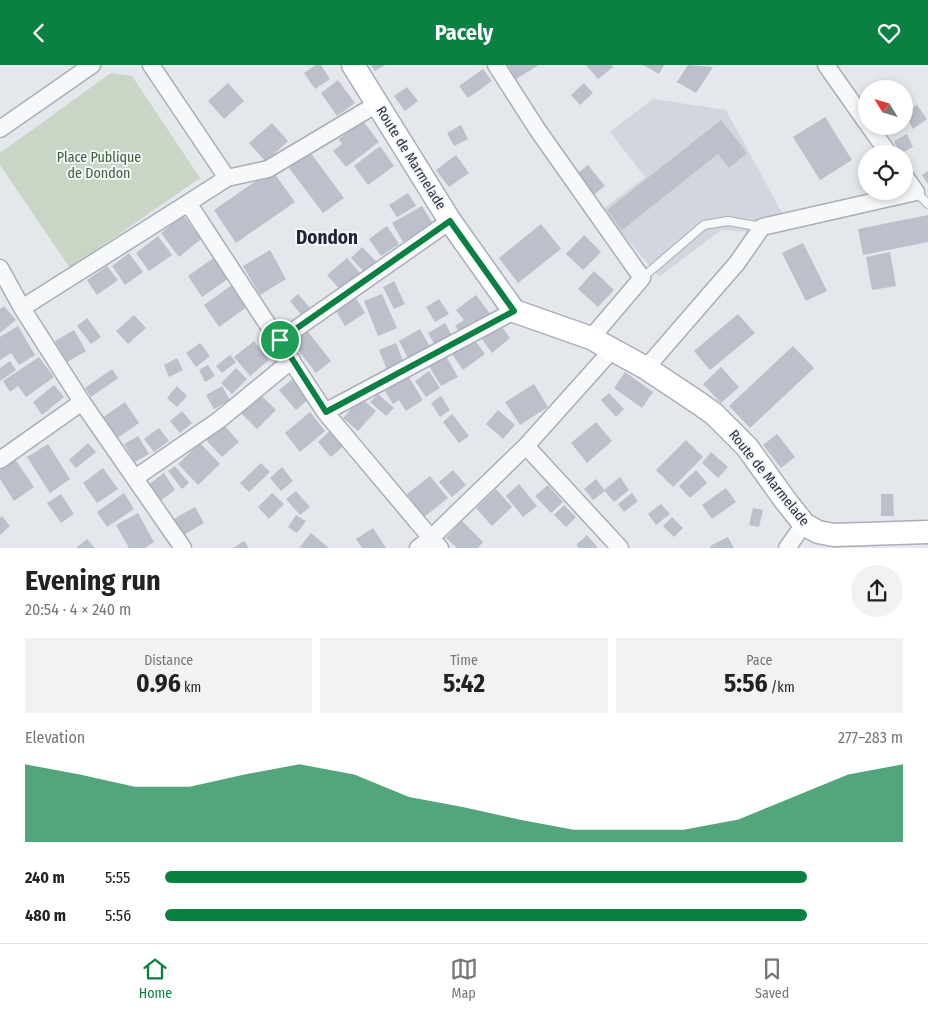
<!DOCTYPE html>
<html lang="en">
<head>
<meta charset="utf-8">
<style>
  body { margin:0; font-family:"Fira Sans Condensed",sans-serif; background:#f2f2f2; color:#222; height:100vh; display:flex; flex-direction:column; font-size:19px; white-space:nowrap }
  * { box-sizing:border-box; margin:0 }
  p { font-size:16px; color:#767676 }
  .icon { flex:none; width:28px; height:28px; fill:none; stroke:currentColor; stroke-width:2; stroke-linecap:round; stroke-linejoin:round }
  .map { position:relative; height:483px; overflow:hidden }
  .sheet { display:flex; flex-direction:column; background:#fff; flex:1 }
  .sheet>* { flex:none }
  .needle { width:32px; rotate:307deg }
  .controls { position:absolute; left:858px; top:15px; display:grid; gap:10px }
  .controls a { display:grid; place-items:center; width:55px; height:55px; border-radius:50%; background:#fff; box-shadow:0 2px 8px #0003; font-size:25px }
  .pin { position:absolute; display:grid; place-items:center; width:42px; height:42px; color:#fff; margin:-21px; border:2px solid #fff; border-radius:50%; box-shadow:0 1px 5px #0007 }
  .round { display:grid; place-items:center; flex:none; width:52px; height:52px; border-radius:26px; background:#f2f2f2 }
  .summary { display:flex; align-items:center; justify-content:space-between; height:85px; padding:0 25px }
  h1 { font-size:28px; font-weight:700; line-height:38px }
  .figures { display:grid; grid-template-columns:repeat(3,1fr); gap:8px; height:85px; padding:5px 25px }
  .figures div { display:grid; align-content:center; border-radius:0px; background:#f2f2f2; text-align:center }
  .figures b { font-size:25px; font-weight:700 }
  .figures small { font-size:14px; font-weight:400 }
  .figures p { font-size:14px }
  .chart { height:140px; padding:10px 25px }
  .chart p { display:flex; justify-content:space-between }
  .chart svg { width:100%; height:90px; margin-top:5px; fill:#0b8043; opacity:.7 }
  ul { padding:0 25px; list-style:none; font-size:16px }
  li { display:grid; grid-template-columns:80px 60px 1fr; align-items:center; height:38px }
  li i { height:12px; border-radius:6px; background:#0b8043 }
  header { display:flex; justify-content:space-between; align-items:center; height:65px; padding:0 25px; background:#0b8043; color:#fff; font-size:22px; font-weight:700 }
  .tab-bar { display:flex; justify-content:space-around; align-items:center; height:70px; border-top:1px solid #e0e0e0; background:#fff; font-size:14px; color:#767676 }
  .tab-bar a { display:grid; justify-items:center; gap:2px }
  .tab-bar .on { color:#0b8043 }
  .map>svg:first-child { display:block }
  .built { fill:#d2d6de }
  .green { fill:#c9d6c5 }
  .building { fill:#bbc0ca }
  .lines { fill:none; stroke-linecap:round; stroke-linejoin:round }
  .lane-casing { stroke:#a9aeb7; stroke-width:10 }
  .street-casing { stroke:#a9aeb7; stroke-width:19 }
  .secondary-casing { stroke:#a9aeb7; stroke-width:25 }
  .lane { stroke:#f7f8fa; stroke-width:8 }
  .street { stroke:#f7f8fa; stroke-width:16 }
  .secondary { stroke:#fff; stroke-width:22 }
  .route-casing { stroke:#fff; stroke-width:10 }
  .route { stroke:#0b8043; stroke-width:6 }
  .labels { text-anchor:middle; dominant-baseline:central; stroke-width:4; stroke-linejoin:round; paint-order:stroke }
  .park-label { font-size:14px; fill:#3f6138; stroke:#f4f6f9 }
  .street-label { font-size:14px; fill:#2b3445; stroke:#f4f6f9 }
  .district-label { font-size:19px; font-weight:bold; fill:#1d2536; stroke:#f4f6f9 }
</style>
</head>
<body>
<header><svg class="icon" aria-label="back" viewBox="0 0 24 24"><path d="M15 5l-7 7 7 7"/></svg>Pacely<svg class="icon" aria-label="heart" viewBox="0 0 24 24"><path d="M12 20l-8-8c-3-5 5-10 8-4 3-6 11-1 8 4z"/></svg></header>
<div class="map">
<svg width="928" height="483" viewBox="0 0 928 483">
  <rect width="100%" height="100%" fill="#e4e7ec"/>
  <path class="built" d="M653,34L726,45L787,157L768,168L721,165L659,212L602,145L645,112L610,67Z"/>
  <path class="green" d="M111,8L132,11L200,113L70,203L0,100V88Z"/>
  <path class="building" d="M316,0H321L330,14L315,24L304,8Z
    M371,0H385L375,6Z
    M508,0H539L516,14Z
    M586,0H611L613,2L598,14Z
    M643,0H664L659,9Z
    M688,0L713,2L696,28L677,17Z
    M483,4L492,16L468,33L459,21Z
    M338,15L355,38L337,51L321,28Z
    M228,18L244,36L224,54L208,36Z
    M584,18L593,28L580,40L571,30Z
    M407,22L418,36L405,46L394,31Z
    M917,40L927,54L913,64L904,48Z
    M825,52L852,95L820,115L793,72Z
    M721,55L747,88L729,103L718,89L622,165L607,145Z
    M363,56L379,77L346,102L333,86L342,79L339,74Z
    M272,58L288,76L266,97L249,78Z
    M461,60L468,74L454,81L447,68Z
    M907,69L913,82L900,89L894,76Z
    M380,81L394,101L368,120L354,101Z
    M310,87L344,133L323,148L289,103Z
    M456,90L469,108L449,122L436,105Z
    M588,100L605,121L593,130L576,109Z
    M272,105L295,137L236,178L214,145Z
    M928,106V119L922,110Z
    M408,128L416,141L397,152L389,140Z
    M422,141L433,159L403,177L392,158Z
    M183,150L201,174L179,192L161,168Z
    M928,150V177L863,190L858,164Z
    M541,159L561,184L518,218L499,193Z
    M387,161L399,179L381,191L369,174Z
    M584,170L601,187L583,205L566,189Z
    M158,171L172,190L149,206L136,188Z
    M803,178L827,226L806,236L782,188Z
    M362,182L376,196L364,207L351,193Z
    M270,185L286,214L260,230L243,201Z
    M890,187L896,221L872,225L866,192Z
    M129,188L143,207L125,220L112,201Z
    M215,192L229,213L202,232L188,211Z
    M347,193L361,209L341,226L327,210Z
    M107,201L118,215L97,230L87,215Z
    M594,206L614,225L598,242L578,224Z
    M394,216L405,239L394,244L383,222Z
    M232,220L247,242L219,262L204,240Z
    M298,229L312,245L304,253L290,236Z
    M382,229L397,263L378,271L364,236Z
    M476,230L491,250L463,271L455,261L464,255L456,245Z
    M355,231L365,248L345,261L335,244Z
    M439,234L449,249L435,257L426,242Z
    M4,241L16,255L0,268V244Z
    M738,249L755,268L710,305L694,286Z
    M134,250L146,263L128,279L116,266Z
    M87,253L101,272L91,279L77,261Z
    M445,258L454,274L437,284L428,268Z
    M499,258L510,273L492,288L481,273Z
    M18,261L35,290L19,300L11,288L0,295V272Z
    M305,263L331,296L316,308L290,275Z
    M420,264L432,285L410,297L399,276Z
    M74,265L86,286L67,297L55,276Z
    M474,274L485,289L463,305L452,289Z
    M254,276L269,295L250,311L234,292Z
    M200,278L210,291L196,302L186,288Z
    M396,278L404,298L387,305L379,285Z
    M793,281L814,303L750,363L729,341Z
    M230,290L236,297L222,308L216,301Z
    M446,291L458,312L441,321L429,301Z
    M39,292L54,312L26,332L18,321L10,327L3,316Z
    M177,293L183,305L169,312L164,300Z
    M10,296L16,305L0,316V303Z
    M208,300L215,311L205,317L199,305Z
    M721,302L739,322L721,338L703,319Z
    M236,303L247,314L232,329L221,318Z
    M112,304L118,313L91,332L85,323Z
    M429,306L440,323L426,332L415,316Z
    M625,307L653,327L642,343L614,323Z
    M408,311L423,335L406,346L399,335L393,339L385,326Z
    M295,312L311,332L296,345L279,325Z
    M534,319L548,342L520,360L505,337Z
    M54,320L64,332L42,350L33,337Z
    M177,321L187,331L177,342L167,333Z
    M222,321L230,335L214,344L206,330Z
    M609,328L624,344L616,352L601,335Z
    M260,329L276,345L257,364L241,348Z
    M378,329L394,343L386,351L370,337Z
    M441,331L450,345L440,352L431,338Z
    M361,333L376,346L358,366L343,353Z
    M125,337L139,358L116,374L102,353Z
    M498,345L515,360L503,374L486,359Z
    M182,346L192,358L180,368L170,356Z
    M310,347L325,366L300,387L285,368Z
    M452,349L469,371L459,378L443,357Z
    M596,357L612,376L587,398L571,378Z
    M224,360L239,377L222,392L206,375Z
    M334,362L348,377L331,392L318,377Z
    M159,363L169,376L154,387L144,374Z
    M777,369L795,392L781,403L763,380Z
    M138,371L149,389L135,397L124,379Z
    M686,375L703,392L673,422L656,405Z
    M88,378L96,387L76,403L69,395Z
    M200,378L220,399L198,420L178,399Z
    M48,379L70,414L50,428L27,392Z
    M711,387L728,402L718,413L702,398Z
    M15,394L34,422L14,436L0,414V405Z
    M261,398L270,407L249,427L240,418Z
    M175,401L189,418L182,424L168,406Z
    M282,402L293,416L281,426L270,413Z
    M103,403L118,424L97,438L83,418Z
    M453,405L466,420L452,432L439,417Z
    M696,405L707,418L690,433L679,421Z
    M164,408L175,425L160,436L148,420Z
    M430,411L448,433L424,452L407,429Z
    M620,412L629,425L614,437L604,425Z
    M596,414L605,426L593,435L584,424Z
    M519,419L537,441L523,452L506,431Z
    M548,420L563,437L551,448L535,431Z
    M726,423L736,437L712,454L702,440Z
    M496,424L512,442L492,461L476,443Z
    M296,426L310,442L300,450L286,434Z
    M124,428L134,444L107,462L97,447Z
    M272,428L284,439L269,454L258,442Z
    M632,428L638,436L624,447L618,439Z
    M61,429L74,449L61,458L47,438Z
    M881,429H893L894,451H881Z
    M661,439L670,449L656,460L648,449Z
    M564,440L576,452L566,462L554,450Z
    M195,442L204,458L182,471L172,455Z
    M753,443L763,445L759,462L749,460Z
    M138,448L154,477L145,483H129L116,460Z
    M296,450L306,456L297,468L288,462Z
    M2,451L10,461L0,470V453Z
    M672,452L683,463L674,472L663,461Z
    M462,456L483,477L478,483H457L446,473Z
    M373,463L386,483H362L356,474Z
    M311,468L328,482L327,483H299Z
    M587,470L598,483H579L576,480Z
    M728,472L734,483H711L710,481Z
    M87,474L95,483H76Z
    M244,476L249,483H233Z"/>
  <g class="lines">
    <defs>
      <path id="lane" d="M916,127L928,139
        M642,213L704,160L728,156L762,162"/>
      <path id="street" d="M151,0L227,113
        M496,0L537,64L642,213L591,273
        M826,0L866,57
        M869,61L889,89
        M0,64L92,0
        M188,138L227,113L268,104L377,39
        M0,203L22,243
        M280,275L450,156
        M646,303L737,198L762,162L916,127L904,110
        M325,347L514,246
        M526,381L620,483
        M0,395L82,337
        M135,413L219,355L292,295
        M183,483L82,337L22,243L188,138L325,347L431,473L418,483
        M440,483L431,473L526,381L612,285
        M787,483L804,459"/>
      <path id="secondary" d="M353,0L450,156L514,246L591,273L646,303L700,339L714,349L747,382L785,435L804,459L818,467L834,470L928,467"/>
    </defs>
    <use href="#lane" class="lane-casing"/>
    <use href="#street" class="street-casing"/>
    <use href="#secondary" class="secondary-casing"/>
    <use href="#lane" class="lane"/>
    <use href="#street" class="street"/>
    <use href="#secondary" class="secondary"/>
  </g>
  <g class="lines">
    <defs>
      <path id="route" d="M450,156L514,246L326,347L280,275Z"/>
    </defs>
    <use href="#route" class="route-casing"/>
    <use href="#route" class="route"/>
  </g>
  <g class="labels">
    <g class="park-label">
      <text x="99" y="92">Place Publique<tspan x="99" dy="16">de Dondon</tspan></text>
    </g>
    <g class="street-label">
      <text transform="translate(411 93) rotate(58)">Route de Marmelade</text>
      <text transform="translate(769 413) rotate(51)">Route de Marmelade</text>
    </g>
    <g class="district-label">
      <text x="327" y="172">Dondon</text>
    </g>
  </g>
</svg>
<div class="controls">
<a><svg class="needle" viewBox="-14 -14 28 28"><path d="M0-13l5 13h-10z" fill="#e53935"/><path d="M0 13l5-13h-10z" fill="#767676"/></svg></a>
<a><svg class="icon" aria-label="locate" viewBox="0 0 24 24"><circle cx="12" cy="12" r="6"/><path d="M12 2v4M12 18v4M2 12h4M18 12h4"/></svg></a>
</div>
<div class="pin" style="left:280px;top:275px;background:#1e9e55"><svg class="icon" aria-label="arrive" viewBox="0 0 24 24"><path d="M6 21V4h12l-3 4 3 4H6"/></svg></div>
</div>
<section class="sheet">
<div class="summary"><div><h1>Evening run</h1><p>20:54 · 4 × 240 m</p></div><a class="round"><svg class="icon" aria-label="share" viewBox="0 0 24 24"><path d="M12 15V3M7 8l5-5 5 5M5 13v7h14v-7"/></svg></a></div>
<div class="figures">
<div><p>Distance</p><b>0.96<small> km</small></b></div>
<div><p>Time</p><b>5:42</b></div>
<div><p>Pace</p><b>5:56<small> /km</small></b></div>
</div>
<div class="chart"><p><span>Elevation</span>277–283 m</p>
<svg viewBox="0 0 160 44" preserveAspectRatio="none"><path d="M0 44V6L10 11L20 17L30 17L40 11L50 6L60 11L70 22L80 27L90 33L100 38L110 38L120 38L130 33L140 22L150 11L160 6V44z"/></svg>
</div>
<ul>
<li><b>240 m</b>5:55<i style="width:87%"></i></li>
<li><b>480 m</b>5:56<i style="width:87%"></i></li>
</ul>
</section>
<nav class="tab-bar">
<a class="on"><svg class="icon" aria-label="home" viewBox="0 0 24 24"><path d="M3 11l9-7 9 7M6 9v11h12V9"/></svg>Home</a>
<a><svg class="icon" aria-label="map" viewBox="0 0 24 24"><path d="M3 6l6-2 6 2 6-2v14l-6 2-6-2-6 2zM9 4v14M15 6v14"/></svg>Map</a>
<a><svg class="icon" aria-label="saved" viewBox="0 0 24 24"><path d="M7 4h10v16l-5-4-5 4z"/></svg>Saved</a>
</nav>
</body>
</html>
